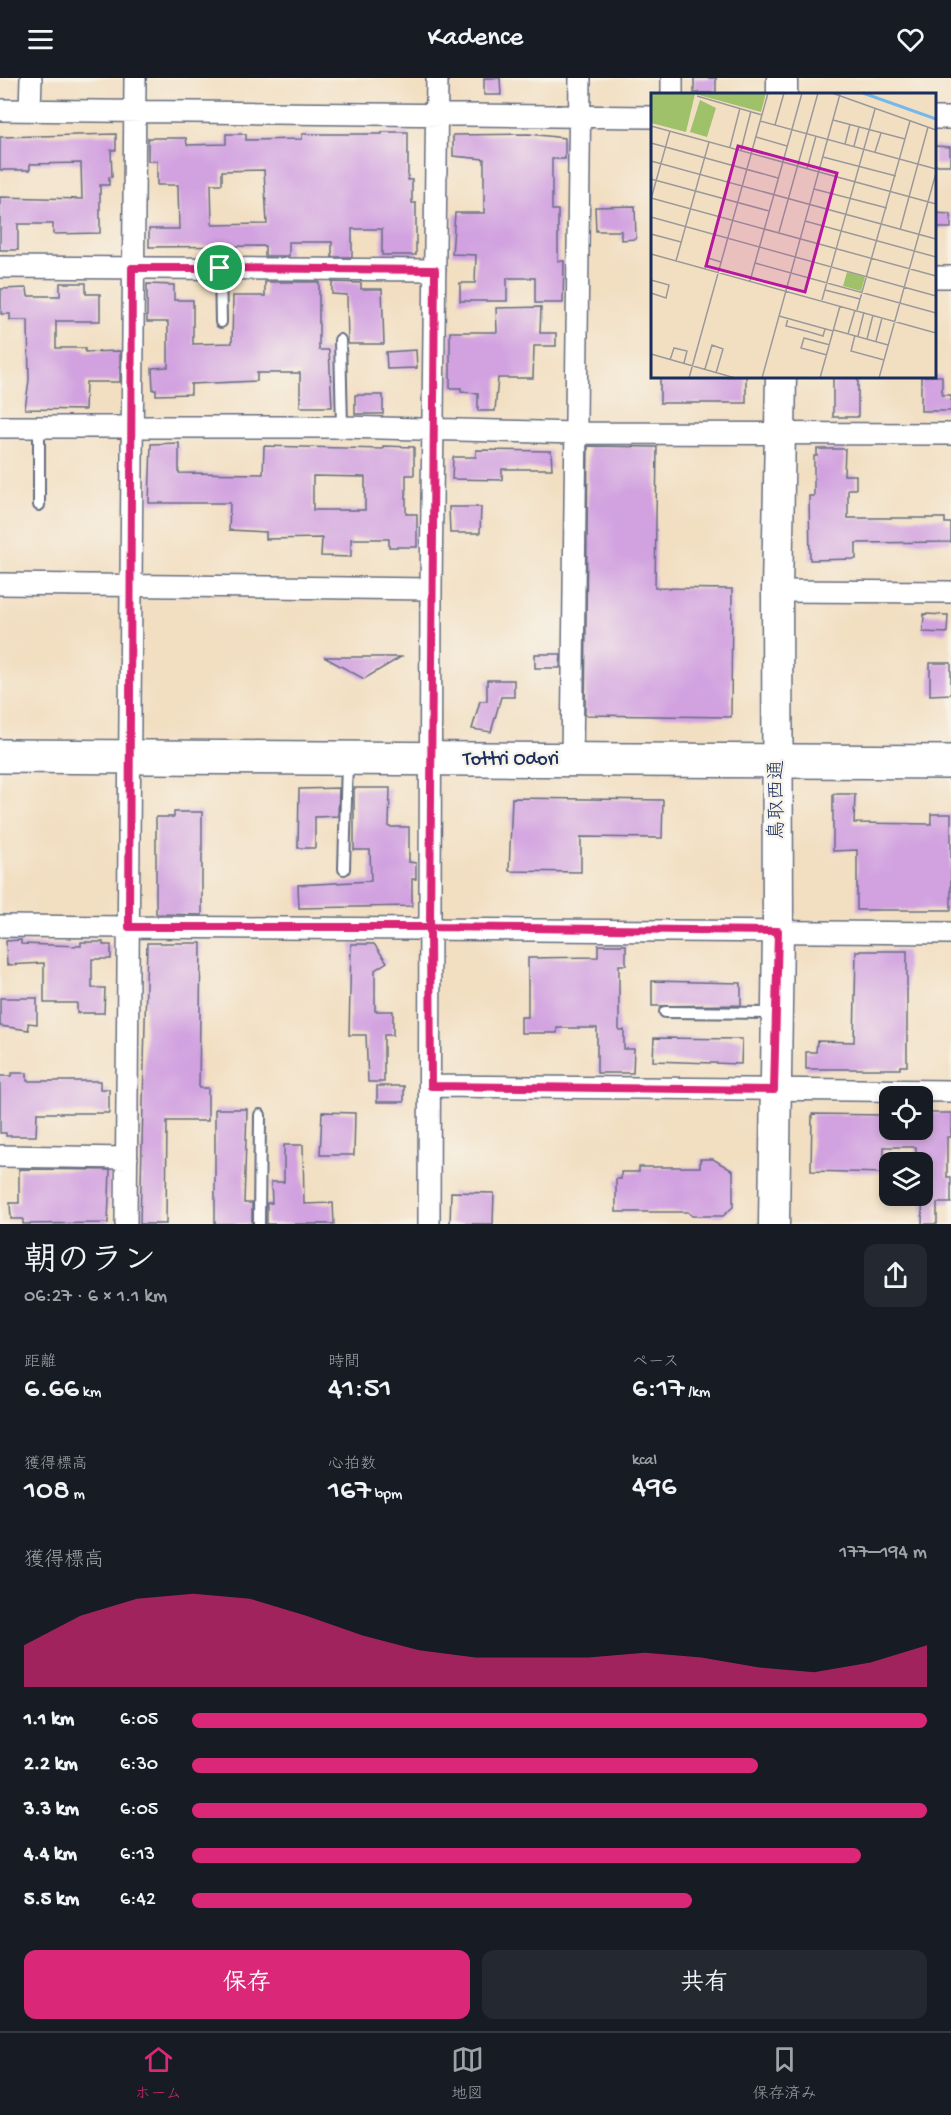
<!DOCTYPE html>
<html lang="ja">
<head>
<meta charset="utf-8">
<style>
  body { margin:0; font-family:"Gochi Hand","Klee One",sans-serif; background:#242831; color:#f1f3f6; height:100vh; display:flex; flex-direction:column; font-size:22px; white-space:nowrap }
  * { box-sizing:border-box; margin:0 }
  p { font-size:20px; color:#9ea1a6 }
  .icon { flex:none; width:33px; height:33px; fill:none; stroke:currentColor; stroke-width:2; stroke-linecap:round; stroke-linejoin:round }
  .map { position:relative; height:1146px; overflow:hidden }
  .drawer { display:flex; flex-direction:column; background:#171b24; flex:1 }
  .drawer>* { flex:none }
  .controls { position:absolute; left:879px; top:1008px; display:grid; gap:12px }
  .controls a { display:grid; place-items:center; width:54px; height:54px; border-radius:12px; background:#171b24; box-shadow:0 3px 9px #0003; font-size:30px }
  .pin { position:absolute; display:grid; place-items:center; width:51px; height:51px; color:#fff; margin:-26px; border:3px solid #fff; border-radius:50%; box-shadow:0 2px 6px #0007 }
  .round { display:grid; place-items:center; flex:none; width:63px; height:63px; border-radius:12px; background:#242831 }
  .head { display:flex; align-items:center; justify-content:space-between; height:102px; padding:0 24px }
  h1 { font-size:33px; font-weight:600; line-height:45px }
  .metrics { display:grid; grid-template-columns:repeat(3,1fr); gap:9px; height:102px; padding:6px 24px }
  .metrics div { display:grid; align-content:center }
  .metrics b { font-size:30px; font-weight:600 }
  .metrics small { font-size:16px; font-weight:400 }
  .metrics p { font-size:16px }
  .chart { height:168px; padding:12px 24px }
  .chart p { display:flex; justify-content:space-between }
  .chart svg { width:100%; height:108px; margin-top:6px; fill:#db2777; opacity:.7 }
  .cta { display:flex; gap:12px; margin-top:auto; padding:12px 24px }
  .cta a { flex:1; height:69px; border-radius:12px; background:#db2777; color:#fff; font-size:24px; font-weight:600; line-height:69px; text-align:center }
  .cta a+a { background:#242831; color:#f1f3f6 }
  ul { padding:0 24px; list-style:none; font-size:20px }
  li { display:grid; grid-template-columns:96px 72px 1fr; align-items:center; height:45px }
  li i { height:15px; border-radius:8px; background:#db2777 }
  header { display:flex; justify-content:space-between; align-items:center; height:78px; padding:0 24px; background:#171b24; font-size:27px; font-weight:600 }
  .tab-bar { display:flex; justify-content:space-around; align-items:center; height:84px; border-top:2px solid #363941; background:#171b24; font-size:16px; color:#9ea1a6 }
  .tab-bar a { display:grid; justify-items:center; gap:3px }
  .tab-bar .current { color:#db2777 }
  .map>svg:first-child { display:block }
  .building { fill:#d1a1e0; fill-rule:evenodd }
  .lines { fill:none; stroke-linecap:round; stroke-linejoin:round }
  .lane-casing { stroke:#666d81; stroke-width:14 }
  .street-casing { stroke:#666d81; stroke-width:24 }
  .secondary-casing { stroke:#666d81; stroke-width:33 }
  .highway-casing { stroke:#666d81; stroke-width:36 }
  .lane { stroke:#fff; stroke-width:10 }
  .street { stroke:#fff; stroke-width:21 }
  .secondary { stroke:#fff; stroke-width:30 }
  .highway { stroke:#fff; stroke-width:33 }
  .route-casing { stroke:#fff; stroke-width:12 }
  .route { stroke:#db2777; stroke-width:8 }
  .labels { text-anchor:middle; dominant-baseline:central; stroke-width:5; stroke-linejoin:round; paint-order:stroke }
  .street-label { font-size:20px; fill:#1b2f5e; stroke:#f7f3e8 }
  .inset-river { fill:none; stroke:#77b8eb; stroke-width:3 }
  .inset-road { fill:none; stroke:#9c999a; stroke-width:1.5 }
  .view { fill:#b5179e; fill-opacity:0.15; stroke:#b5179e; stroke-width:3 }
  .inset-edge { fill:none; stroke:#1b2f5e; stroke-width:3 }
</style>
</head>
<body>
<header><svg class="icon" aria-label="menu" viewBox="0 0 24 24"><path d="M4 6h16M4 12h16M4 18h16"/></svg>Kadence<svg class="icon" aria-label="heart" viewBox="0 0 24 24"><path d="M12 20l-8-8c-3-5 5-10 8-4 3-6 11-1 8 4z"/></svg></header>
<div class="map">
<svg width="951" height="1146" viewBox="0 0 951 1146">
  <rect width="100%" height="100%" fill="#f7f3e8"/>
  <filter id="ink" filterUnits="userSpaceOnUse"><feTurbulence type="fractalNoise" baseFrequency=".0167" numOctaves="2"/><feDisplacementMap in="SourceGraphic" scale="12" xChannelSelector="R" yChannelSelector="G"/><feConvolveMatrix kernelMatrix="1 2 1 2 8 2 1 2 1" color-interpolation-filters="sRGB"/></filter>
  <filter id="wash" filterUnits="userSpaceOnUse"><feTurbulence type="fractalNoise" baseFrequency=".008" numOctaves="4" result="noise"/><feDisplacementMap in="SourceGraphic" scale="24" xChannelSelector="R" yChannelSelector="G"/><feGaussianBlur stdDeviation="1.35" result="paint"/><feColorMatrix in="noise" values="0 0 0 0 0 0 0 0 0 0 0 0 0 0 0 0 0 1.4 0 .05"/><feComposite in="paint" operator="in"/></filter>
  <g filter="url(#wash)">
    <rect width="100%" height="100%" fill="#f2dfc2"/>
    <g id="blocks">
      <path class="building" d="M484,0H500L501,17H484Z
        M694,0H716V15H694Z
        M382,54H408V102H412V125H416V177H382V151H352V179H332V164H289V178H265V168L149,169V151H179L178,107H157V83H148V60H186L187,67L226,66V56H246V62L302,61V56H382ZM264,92L267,146L212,147L211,106H222V93Z
        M116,56V72H111L112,99H109V107H100V155L53,156V146H18V172H0V119L82,121L81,85L30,86V92H0V59Z
        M529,56L565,60V81H552V132H558V183H564L563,225H535V200H507V223H460V205H475L476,177L452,176L455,135H484V81L453,78V57Z
        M934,68L950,69V87H934Z
        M635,128L636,161L621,162V153H596L595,129Z
        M934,135L951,136V150H934Z
        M265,204H319V272H329L332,329H300V295H257V303L191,306V316L156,317V312H153L152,290L168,289V244H147V206L174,207V222H193V266L232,265L233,218H265Z
        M332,204L361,205V211H382L384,266H348L347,217L332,216Z
        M60,205H86V216H100V243H56V270H85V274L120,273V304H86L85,332L25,331L29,302L28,242H10V236H1V211L27,210L28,218H60Z
        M541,229L540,255H556V268H534L533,300H498L495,333H478V315L461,314V310H450V254H497L496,230Z
        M416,272L417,290L387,291L386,274Z
        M660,298H746V325H660Z
        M833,298H858V339H833Z
        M921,298H942V317H951V333H921Z
        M355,317H383V336H355Z
        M179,365V395L263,396L264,368L383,371V368L414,369V397H406V436H417V469H389V461H351V479L321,478L322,460L266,461V454L229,452L230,425H149L151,366ZM313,398L365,399V432H313Z
        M588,368L657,369L655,510L732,511L731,639L585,637Z
        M817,371H845L844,397H856V411H848V440H945V445H951V464L856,465V481L810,482L809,418H814V378H817Z
        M476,372L551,373L552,391H502V402L452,401L453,379H476Z
        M449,429H481L480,455H450Z
        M924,536L948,537L947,555L923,554Z
        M535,576H561L560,590H535Z
        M324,579H401L364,601Z
        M930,585H951V616L930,617Z
        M487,602H514V619H501L491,654L472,651L480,623H487Z
        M339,710L338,738L315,739V770H298L299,711Z
        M354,710H390L389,749H409V784L416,785V801H412V828L299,830L298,807L371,803L370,772H354Z
        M833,716H855L854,745L931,746V736H951V832H857V772L833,773Z
        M512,720L663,722L662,760L581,759V794L509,793Z
        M174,734H202V837L156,836V739H174Z
        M21,862V866L81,868V864H103V867H111V881H92V910H105L104,935H77V925H44V885L7,887L6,863Z
        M147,865H201L199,1010H208V1043H167L166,1146H140Z
        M351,866H374L387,884L375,892V933H393V957H384V1004H368L366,957H349Z
        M598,867H626V887H619V952H624V971H634L633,995H597V950H557V955H521V939H528V880L598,879Z
        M856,873H907V988H900V991H806V974H816L817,963L854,964Z
        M652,903L741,905V927L652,928Z
        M0,920H37V946L28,945L29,952L0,948Z
        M654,960L742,961L741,986L653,983Z
        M12,995H27V1003H100V1011H109V1035H37L36,1058H6V1055H0V998H11Z
        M377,1008H404V1024H377Z
        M215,1031H247L244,1125H252V1146H215Z
        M322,1034L355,1035L354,1077H320Z
        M931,1035H951V1059H947V1099H951V1125H937V1146H922L923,1092L922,1084H916V1069H884V1095L811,1093L812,1036L885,1037V1052H931Z
        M284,1067H303L304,1126L333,1125L334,1146H267V1125H272L271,1104H284Z
        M700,1081H713L733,1093V1129L723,1138H692L688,1134H616V1101H621V1094H639V1089H700Z
        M19,1091L110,1092L108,1145L23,1146V1141H11L10,1125H19Z
        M451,1114L494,1115L493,1146H450Z"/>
    </g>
  </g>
  <g filter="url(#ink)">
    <use href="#blocks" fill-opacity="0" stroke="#666d81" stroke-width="1.5"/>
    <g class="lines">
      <defs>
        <path id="lane" d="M220,190L221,244
          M340,262L342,349
          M39,427V349
          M344,791L347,684
          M665,934L776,935
          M259,1146L260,1037"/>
        <path id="street" d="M672,16V0
          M0,32L652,39
          M30,32L31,0
          M934,40H951
          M0,189L435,192
          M934,199H951
          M0,349H342L575,355L951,356
          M0,506L431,511
          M777,513L951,514
          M572,683L580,0
          M0,848L951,855
          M431,1008L951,1013
          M0,1078L127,1080
          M126,1146L135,0
          M429,1146L431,511L437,0"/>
        <path id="secondary" d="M782,16V0
          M774,1146L778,853L777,513L781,298"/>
        <path id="highway" d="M0,678L951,684"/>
      </defs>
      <use href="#lane" class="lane-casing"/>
      <use href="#street" class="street-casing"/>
      <use href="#secondary" class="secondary-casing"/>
      <use href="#highway" class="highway-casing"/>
      <use href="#lane" class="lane"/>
      <use href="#street" class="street"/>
      <use href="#secondary" class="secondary"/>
      <use href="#highway" class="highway"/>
    </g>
  </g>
  <g class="lines" filter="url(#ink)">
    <defs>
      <path id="route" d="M220,190H132L129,849H430L431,1008L774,1012L778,853L430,849L435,192L220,190"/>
    </defs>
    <use href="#route" class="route-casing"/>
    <use href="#route" class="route"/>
  </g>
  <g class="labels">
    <g class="street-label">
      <text x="511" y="682">Tottri Odori</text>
      <text transform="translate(778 722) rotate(-90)">鳥取西通</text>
    </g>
  </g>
  <g transform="translate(651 15)">
    <rect width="285" height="285" fill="#f2dfc2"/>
    <path d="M0,0H115L110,19L44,1L35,39L0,30ZM49,7L65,15L56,44L39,39ZM196,179L214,184L210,198L192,193Z" fill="#9ec16a"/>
    <path class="inset-river" d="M212,0L285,26"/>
    <path class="inset-road" d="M181,0L285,37M46,3L111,22M182,27L254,46M109,28L285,76M124,32L133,0M0,33L285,111M105,44L136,53M0,50L127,85M194,51L199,31M203,53L208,34M79,54L89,15M90,57L100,18M224,59L230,40M172,64L245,83M0,68L285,146M156,76L165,43M0,86L118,118M163,96L236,115M0,105L285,183M0,106L19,38M0,124L285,203M154,128L285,164M249,137L277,34M128,139L167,0M0,141L30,149M0,161L285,240M25,168L58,49M104,170L285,220M54,176L57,165L70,169M0,187L18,192L15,205L0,200M99,188L151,0M174,197L209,206M171,207L224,16M206,217L259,28M128,223L182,238M137,225L135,233L155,238L172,243L174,236M183,237L237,252M197,241L204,217M204,242L200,258L233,267M207,243L213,219M216,246L222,222M225,248L231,225M0,261L84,285M176,262L150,255L153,245L179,252M19,267L23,255L36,258L33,270M54,276L61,252L72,256L65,280M38,285L117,0M111,285L189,1M169,285L189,213M228,285L285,80"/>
    <path class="view" d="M87,53L186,80L154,199L55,173Z"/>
    <rect width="285" height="285" class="inset-edge"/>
  </g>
</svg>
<div class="controls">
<a><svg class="icon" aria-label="locate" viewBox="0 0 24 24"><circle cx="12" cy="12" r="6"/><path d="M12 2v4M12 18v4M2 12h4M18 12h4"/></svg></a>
<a><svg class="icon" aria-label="layers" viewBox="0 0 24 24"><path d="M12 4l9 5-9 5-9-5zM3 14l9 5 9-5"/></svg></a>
</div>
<div class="pin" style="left:220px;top:190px;background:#1e9e55"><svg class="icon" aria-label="arrive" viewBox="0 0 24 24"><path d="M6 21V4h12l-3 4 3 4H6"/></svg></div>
</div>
<section class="drawer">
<div class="head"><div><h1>朝のラン</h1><p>06:27 · 6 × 1.1 km</p></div><a class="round"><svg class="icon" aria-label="share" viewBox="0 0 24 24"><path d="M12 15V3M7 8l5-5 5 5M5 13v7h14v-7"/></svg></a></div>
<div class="metrics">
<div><p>距離</p><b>6.66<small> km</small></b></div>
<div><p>時間</p><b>41:51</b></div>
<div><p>ペース</p><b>6:17<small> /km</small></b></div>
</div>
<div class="metrics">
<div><p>獲得標高</p><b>108<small> m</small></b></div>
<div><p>心拍数</p><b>167<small> bpm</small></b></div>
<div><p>kcal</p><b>496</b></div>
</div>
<div class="chart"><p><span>獲得標高</span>177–194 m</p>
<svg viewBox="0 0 160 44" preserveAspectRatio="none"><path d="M0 44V27L10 15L20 8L30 6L40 8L50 15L60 23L70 29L80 32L90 32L100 32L110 30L120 32L130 36L140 38L150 34L160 27V44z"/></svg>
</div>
<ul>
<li><b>1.1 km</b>6:05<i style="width:100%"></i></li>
<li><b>2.2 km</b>6:30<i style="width:77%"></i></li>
<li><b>3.3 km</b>6:05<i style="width:100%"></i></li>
<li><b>4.4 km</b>6:13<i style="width:91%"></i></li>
<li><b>5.5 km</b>6:42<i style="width:68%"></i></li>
</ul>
<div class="cta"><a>保存</a><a>共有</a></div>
</section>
<nav class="tab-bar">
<a class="current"><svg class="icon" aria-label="home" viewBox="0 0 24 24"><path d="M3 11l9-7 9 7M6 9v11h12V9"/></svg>ホーム</a>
<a><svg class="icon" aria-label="map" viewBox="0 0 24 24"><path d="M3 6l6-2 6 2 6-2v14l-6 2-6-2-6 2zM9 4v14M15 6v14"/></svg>地図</a>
<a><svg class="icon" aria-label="saved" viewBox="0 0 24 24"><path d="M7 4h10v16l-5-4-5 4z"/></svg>保存済み</a>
</nav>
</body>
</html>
